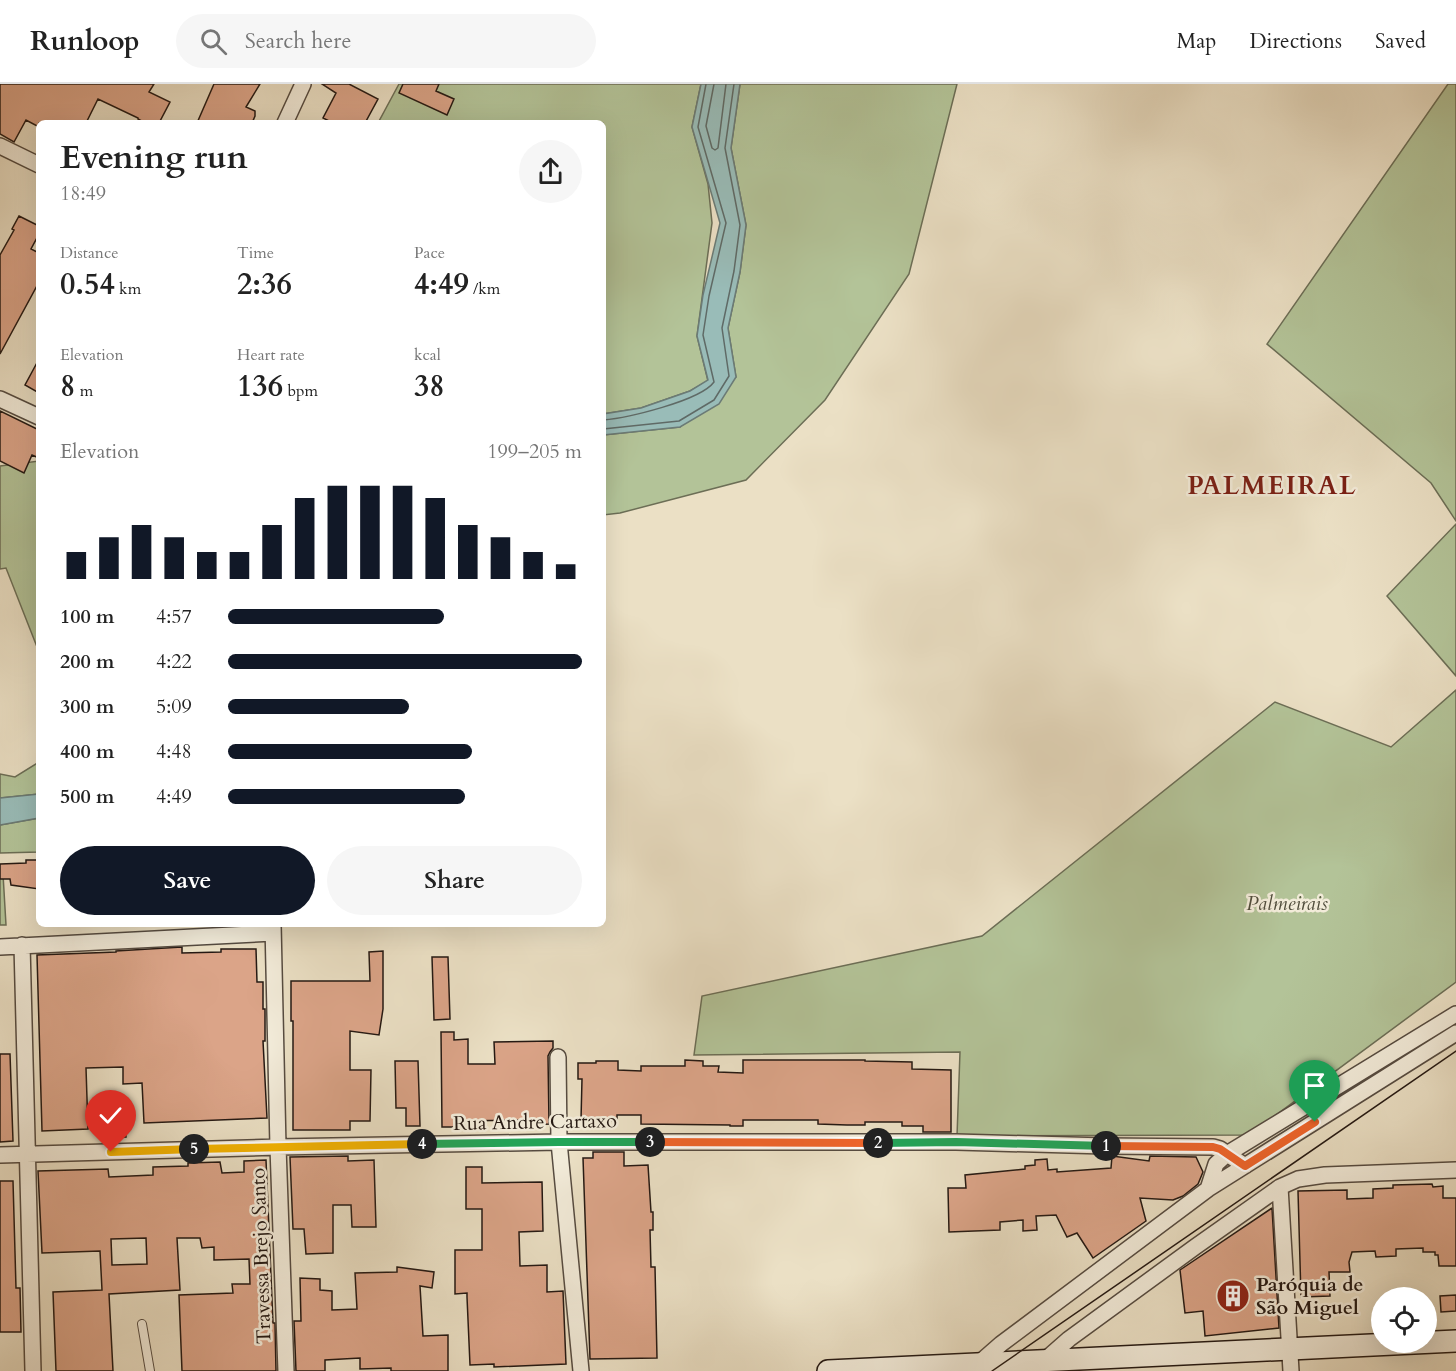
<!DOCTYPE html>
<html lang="en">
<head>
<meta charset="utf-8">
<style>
  body { margin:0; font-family:Cardo,serif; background:#f6f6f6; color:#222; height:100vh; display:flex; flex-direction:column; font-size:22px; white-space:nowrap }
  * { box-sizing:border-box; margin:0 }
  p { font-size:20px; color:#767676 }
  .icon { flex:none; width:33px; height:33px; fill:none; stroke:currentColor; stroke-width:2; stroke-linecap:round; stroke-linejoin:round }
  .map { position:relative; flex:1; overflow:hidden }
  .side { position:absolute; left:36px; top:36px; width:570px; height:807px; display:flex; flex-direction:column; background:#fff; border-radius:9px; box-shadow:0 6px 24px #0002 }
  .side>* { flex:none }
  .controls { position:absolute; left:1371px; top:1203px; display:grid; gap:12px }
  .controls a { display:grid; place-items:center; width:66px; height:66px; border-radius:50%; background:#fff; box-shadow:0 6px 24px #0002; font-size:30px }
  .pin { position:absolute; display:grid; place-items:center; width:51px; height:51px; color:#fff; margin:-62px -26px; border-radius:50% 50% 50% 0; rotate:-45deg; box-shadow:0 0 6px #0007 }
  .pin .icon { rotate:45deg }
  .km { position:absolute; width:30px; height:30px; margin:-15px; border-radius:50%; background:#222; color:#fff; font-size:16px; line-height:30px; text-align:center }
  .round { display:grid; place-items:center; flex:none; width:63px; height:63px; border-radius:32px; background:#f6f6f6 }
  .summary { display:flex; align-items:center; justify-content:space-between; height:102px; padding:0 24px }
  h1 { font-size:33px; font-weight:800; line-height:45px }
  .metrics { display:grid; grid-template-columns:repeat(3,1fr); gap:9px; height:102px; padding:6px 24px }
  .metrics div { display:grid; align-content:center }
  .metrics b { font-size:30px; font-weight:800 }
  .metrics small { font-size:16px; font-weight:400 }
  .metrics p { font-size:16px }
  .chart { height:168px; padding:12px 24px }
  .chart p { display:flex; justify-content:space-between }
  .chart svg { width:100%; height:108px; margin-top:6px; stroke:#111827; stroke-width:6 }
  .cta { display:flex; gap:12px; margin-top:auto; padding:12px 24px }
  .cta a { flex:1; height:69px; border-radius:36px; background:#111827; color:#fff; font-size:24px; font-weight:800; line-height:69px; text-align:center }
  .cta a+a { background:#f6f6f6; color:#222 }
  ul { padding:0 24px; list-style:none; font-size:20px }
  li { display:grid; grid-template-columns:96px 72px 1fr; align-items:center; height:45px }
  li i { height:15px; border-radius:8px; background:#111827 }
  header { display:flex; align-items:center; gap:36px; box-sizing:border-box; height:84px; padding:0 30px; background:#fff; border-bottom:2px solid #e0e0e0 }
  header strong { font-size:28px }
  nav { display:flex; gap:33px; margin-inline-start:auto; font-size:21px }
  .search { width:420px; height:54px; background:#f6f6f6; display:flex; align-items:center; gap:15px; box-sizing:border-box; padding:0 21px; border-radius:33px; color:#767676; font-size:22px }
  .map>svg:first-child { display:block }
  .green { fill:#b3c398; stroke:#6c6e56; stroke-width:1.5 }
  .water { fill:#99bcb8; stroke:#6b7b76; stroke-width:1.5 }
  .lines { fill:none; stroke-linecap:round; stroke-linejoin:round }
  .shore { stroke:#5f6a66; stroke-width:1.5 }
  .building { fill:#dba488; stroke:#251913; stroke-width:1.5; fill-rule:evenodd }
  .lane-casing { stroke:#564b40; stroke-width:10 }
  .street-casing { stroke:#564b40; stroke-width:18 }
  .secondary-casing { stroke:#251913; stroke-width:24 }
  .lane { stroke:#f2ebd9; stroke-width:8 }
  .street { stroke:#f2ebd9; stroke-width:15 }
  .secondary { stroke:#f2ebd9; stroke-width:21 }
  .tram { stroke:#251913; stroke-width:1.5 }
  .split-1-casing { stroke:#fff; stroke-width:12 }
  .split-2-casing { stroke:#fff; stroke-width:12 }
  .split-3-casing { stroke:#fff; stroke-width:12 }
  .split-4-casing { stroke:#fff; stroke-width:12 }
  .split-5-casing { stroke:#fff; stroke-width:12 }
  .split-6-casing { stroke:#fff; stroke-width:12 }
  .split-1 { stroke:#f0652b; stroke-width:8 }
  .split-2 { stroke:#22a559; stroke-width:8 }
  .split-3 { stroke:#f0652b; stroke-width:8 }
  .split-4 { stroke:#22a559; stroke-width:8 }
  .split-5 { stroke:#f5b400; stroke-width:8 }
  .split-6 { stroke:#f5b400; stroke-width:8 }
  .labels { text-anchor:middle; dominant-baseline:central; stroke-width:5; stroke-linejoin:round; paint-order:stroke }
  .park-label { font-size:20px; font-style:italic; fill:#504c3b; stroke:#f2ebd9 }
  .street-label { font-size:20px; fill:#251913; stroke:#f2ebd9 }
  .poi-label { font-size:20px; font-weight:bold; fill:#251913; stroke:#f2ebd9; text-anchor:start }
  .district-label { font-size:26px; font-weight:bold; letter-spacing:1.5px; fill:#7a1f14; stroke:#f2ebd9 }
</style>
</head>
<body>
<header>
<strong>Runloop</strong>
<div class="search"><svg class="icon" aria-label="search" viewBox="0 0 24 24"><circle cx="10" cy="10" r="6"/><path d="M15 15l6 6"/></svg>Search here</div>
<nav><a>Map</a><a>Directions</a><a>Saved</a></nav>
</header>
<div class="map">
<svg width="1456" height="1287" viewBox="0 0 1456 1287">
  <rect width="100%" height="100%" fill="#ebe0c5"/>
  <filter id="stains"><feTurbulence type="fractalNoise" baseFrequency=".00333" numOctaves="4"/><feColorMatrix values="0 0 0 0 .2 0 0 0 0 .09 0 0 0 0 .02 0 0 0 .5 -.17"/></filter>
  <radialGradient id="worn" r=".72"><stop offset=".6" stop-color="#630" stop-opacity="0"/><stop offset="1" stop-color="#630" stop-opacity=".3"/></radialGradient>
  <path class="green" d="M399,0H701L692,43L708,100L712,139L697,252L708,297L690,307L641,324L603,330V39H378Z
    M740,0H957L909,190L825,316L746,396L620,429L603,431V351L680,343L736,293L728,244L740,188L746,141L731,64Z
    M1448,0H1456V437L1431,399L1267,260Z
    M39,377V568L6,484L0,485V382Z
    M1456,440V592L1387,512Z
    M1456,606V898L1249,1051L957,1052L960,968L694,971L702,912L982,852L1275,618L1391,663Z
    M39,678V710L0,714V690L15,693Z
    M39,734V768L0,769V741Z
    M0,790H3L6,841H0Z"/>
  <path class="water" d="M701,0H740L731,64L746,141L740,188L728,244L736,293L719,320L680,343L603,351V330L641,324L690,307L708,296L697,252L703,211L720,139L692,43Z
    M39,710V734L0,741V714Z"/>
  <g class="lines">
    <path class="shore" d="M714,0L706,42L712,64L715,66L718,64L726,0
      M603,336C627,334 700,317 714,298L703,251L709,212L726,139L698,43L706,0
      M603,345L679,337L714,316L729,292L722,244L734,187L740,141L725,64L734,0"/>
  </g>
  <path class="building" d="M0,0H154L149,8L170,18L159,39H145L138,35V34L98,15L86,39H39V43L26,36L14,58L0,50Z
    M214,0H260L246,23L255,27V32L252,39H197Z
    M322,0H349L378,15L365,39H333L323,34L336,9Z
    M403,0H439L436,7L454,15L447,31L399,9Z
    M19,132L39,142V150L31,165L39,169V198L0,270V171L14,146L12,145Z
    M39,275V309L25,301Z
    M0,327L39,346V374L32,371L24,389L0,377Z
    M26,776H39V805L11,801L10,795H0V780L26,779Z
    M182,863V869L221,868V865H256L257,898H263V925H265V957H263L267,1034L144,1039L142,999L123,1000V983L86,984L88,1045L42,1047L37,871L116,868V867Z
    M383,867V925L379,951L350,947V986H371L370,1037H350V1046H293V937H291V897H370L369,868Z
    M432,873H448L450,935L434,936Z
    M441,948H454V956L468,955V980H495L494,958L553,957V964L550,968L548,972L549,1040L527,1041V1036L456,1037V1043H442Z
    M0,970H10L13,1057L0,1058Z
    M685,976L703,977V982H719L718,988L743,989V976H865V977L912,978V985L951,986V1048H923V1042H902V1038H865V1041H847L818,1040V1036H743V1042H730V1041L641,1040V1031H617V1037L581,1036L582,995H578V979H596V977H618V986L641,987V982H685Z
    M395,977H418L420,1042H406V1024H396Z
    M104,1041H125L126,1053L105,1054Z
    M593,1068H624V1082L648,1081L651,1128H653V1146H650L651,1183H655L657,1274L590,1275L583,1074H593Z
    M348,1072V1077L374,1076L376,1143H352L351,1121H333V1169L306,1170L304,1145H293L290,1073Z
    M1112,1072L1149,1077L1150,1072L1196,1073L1203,1088L1198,1100L1183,1112L1173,1116L1140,1114L1146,1137L1093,1174L1077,1149L1067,1153L1056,1131L1036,1132L1037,1146L1023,1147V1136L1000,1138V1146L949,1148L948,1104H966L965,1091L1025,1085V1082L1035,1081V1076L1047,1075L1048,1086L1057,1085V1088L1111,1084Z
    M266,1076L273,1239H275L276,1287H182L179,1211L233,1209L232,1200H250L249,1175L214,1176V1163L202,1164L200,1154H177L180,1206L109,1210L113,1287H56L53,1208L102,1206L100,1167L42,1169L38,1087L108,1085L109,1093L153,1091V1083L188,1082V1079L220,1078L222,1089L244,1088V1077ZM146,1154L147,1180L112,1181L111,1155Z
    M466,1083H482V1099L542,1098L543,1147L519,1148L520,1182L547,1181V1208L563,1207L566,1280L494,1283V1280L470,1281L467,1213V1209L455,1210V1166H482V1125H466Z
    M0,1097H13L16,1204H20L21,1248H0Z
    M1432,1100L1433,1103L1443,1102V1114H1456V1182H1439L1438,1171H1435V1168H1423V1164L1396,1165V1172L1376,1173L1375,1167L1352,1168L1349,1178L1350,1188H1329L1330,1212L1301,1213L1298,1107L1347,1106V1115L1373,1114V1105L1393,1104V1101Z
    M1272,1124L1279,1244L1205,1252L1203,1227L1185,1229L1180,1186Z
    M397,1183L434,1188L432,1204L420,1202L423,1252L448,1251V1287H391V1284L360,1285V1274L325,1276V1287H296L294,1237H301L300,1194L320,1195V1206L332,1207V1226L357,1225L355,1189L397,1188Z
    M1456,1211V1227L1441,1228L1440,1212Z"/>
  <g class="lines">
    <defs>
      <path id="lane" d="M142,1240L150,1287"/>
      <path id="street" d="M285,39L303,0
        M0,62L39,81
        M0,315L39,333
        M273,840L278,1063L286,1287
        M22,861L33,1287
        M0,863L273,849
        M558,973L559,1058L581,1287
        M0,1071L278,1063L559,1058H956L1105,1062L1213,1063L1220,1065L1245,1082
        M1280,1103L1291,1287
        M1208,1105L1216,1080L1227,1070L1456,930
        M1044,1277L1069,1255L1195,1163L1280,1103L1298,1095L1325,1091L1456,1086
        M977,1281L1001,1260L1208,1105L1456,949"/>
      <path id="secondary" d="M828,1287L1456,1257"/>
    </defs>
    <use href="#lane" class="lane-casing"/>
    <use href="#street" class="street-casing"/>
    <use href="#secondary" class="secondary-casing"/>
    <use href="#lane" class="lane"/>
    <use href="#street" class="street"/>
    <use href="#secondary" class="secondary"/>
    <path class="tram" d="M992,1287L1456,967"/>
  </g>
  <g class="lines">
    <defs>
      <path id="split-1" d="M1106,1062L1213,1063L1220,1065L1245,1082L1315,1038"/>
      <path id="split-2" d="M878,1059L956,1058L1106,1062"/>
      <path id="split-3" d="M650,1058L878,1059"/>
      <path id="split-4" d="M422,1060L559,1058H650"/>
      <path id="split-5" d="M194,1065L422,1060"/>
      <path id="split-6" d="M111,1068L194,1065"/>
    </defs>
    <use href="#split-1" class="split-1-casing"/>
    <use href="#split-2" class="split-2-casing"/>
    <use href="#split-3" class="split-3-casing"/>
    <use href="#split-4" class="split-4-casing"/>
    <use href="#split-5" class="split-5-casing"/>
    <use href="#split-6" class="split-6-casing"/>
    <use href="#split-1" class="split-1"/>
    <use href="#split-2" class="split-2"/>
    <use href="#split-3" class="split-3"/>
    <use href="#split-4" class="split-4"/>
    <use href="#split-5" class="split-5"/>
    <use href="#split-6" class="split-6"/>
  </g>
  <defs>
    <symbol id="building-disc" viewBox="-11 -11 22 22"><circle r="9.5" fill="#8f2418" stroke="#f2ebd9"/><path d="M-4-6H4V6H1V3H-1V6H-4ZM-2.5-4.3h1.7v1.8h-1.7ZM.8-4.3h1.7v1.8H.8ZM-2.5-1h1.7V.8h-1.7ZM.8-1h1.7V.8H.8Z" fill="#fff"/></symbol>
  </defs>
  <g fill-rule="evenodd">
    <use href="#building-disc" x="1214" y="1193" width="38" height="38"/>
  </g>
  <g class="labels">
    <g class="park-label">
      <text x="1287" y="819">Palmeirais</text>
    </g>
    <g class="street-label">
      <text transform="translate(535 1038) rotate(-1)">Rua Andre Cartaxo</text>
      <text transform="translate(261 1172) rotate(-92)">Travessa Brejo Santo</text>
    </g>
    <g class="poi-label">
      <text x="1256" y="1200">Paróquia de<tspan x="1256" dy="23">São Miguel</tspan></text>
    </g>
    <g class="district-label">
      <text x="1272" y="401">PALMEIRAL</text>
    </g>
  </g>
  <rect width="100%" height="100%" filter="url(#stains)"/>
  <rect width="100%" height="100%" fill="url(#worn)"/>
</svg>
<div class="controls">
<a><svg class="icon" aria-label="locate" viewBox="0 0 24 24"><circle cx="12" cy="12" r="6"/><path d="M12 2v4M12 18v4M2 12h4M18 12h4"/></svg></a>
</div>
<div class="pin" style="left:1315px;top:1038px;background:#1e9e55"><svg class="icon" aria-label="arrive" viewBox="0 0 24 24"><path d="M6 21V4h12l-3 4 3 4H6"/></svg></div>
<div class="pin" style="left:111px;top:1068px;background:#d93025"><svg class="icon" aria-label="check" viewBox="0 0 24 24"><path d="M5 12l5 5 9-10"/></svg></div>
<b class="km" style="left:1106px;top:1062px">1</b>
<b class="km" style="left:878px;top:1059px">2</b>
<b class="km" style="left:650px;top:1058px">3</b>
<b class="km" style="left:422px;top:1060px">4</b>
<b class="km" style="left:194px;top:1065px">5</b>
<section class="side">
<div class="summary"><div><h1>Evening run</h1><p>18:49</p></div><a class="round"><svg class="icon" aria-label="share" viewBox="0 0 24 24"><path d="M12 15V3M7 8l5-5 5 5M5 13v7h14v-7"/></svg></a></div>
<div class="metrics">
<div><p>Distance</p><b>0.54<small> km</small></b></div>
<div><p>Time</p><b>2:36</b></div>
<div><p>Pace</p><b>4:49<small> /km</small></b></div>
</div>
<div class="metrics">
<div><p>Elevation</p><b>8<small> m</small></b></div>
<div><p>Heart rate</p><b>136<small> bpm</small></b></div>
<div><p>kcal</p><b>38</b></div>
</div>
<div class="chart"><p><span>Elevation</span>199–205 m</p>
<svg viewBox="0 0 160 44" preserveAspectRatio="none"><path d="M5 44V33M15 44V27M25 44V22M35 44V27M45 44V33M55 44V33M65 44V22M75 44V11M85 44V6M95 44V6M105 44V6M115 44V11M125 44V22M135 44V27M145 44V33M155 44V38"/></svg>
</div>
<ul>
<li><b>100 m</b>4:57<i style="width:61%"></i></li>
<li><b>200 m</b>4:22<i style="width:100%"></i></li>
<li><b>300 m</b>5:09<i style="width:51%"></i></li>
<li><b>400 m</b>4:48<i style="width:69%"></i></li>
<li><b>500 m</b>4:49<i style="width:67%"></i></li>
</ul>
<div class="cta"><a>Save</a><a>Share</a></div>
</section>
</div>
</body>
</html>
